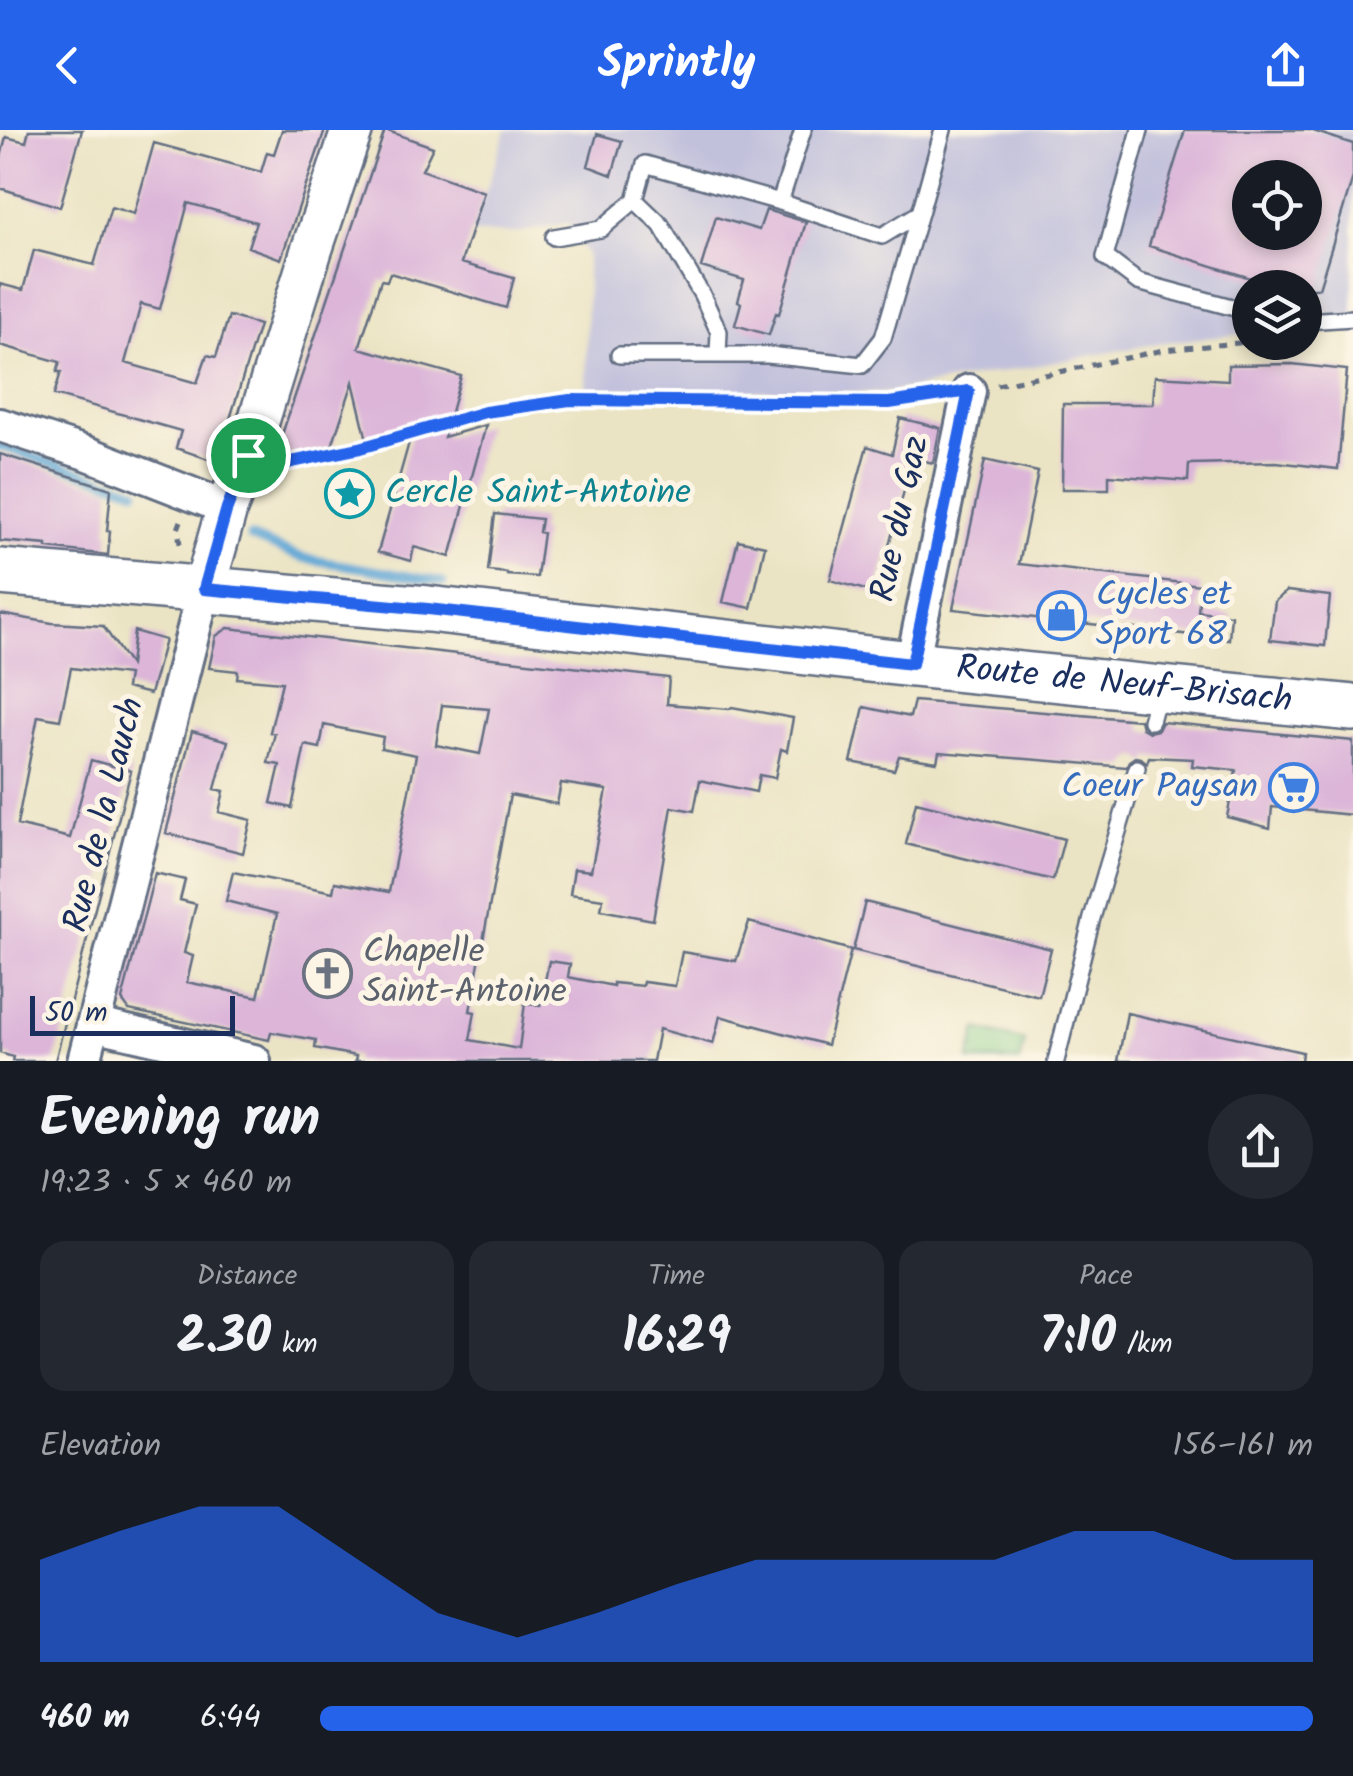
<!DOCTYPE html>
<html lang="en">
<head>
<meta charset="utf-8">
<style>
  body { margin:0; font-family:Kalam,sans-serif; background:#242831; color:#f1f3f6; height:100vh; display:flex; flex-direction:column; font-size:38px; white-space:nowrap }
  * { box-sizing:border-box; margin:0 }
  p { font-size:32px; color:#9ea1a6 }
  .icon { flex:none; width:55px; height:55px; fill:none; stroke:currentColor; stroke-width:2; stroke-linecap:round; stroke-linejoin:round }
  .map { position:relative; height:931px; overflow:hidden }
  .sheet { display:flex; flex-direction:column; background:#171b24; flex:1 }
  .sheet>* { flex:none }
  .fabs { position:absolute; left:1232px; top:30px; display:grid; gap:20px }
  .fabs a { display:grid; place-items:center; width:90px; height:90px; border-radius:50%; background:#171b24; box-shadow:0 5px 15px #0003; font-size:50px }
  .scale { position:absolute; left:30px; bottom:25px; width:205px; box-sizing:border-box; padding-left:10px; border:5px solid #1b2f5e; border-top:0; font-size:28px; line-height:35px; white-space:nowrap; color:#1b2f5e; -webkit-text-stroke:8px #fcf5e5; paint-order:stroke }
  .pin { position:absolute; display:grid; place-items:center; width:85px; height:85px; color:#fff; margin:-42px; border:5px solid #fff; border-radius:50%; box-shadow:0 2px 10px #0007 }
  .round { display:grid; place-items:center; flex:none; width:105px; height:105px; border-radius:52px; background:#242831 }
  .summary { display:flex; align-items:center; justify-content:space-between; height:170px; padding:0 40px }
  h1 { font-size:55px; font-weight:800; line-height:75px }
  .stats { display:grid; grid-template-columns:repeat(3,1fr); gap:15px; height:170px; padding:10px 40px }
  .stats div { display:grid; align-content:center; border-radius:25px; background:#242831; text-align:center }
  .stats b { font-size:50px; font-weight:800 }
  .stats small { font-size:28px; font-weight:400 }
  .stats p { font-size:28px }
  .chart { height:280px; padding:20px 40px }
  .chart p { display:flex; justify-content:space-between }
  .chart svg { width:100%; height:180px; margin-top:10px; fill:#2563eb; opacity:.7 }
  ul { padding:0 40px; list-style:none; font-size:32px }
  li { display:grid; grid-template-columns:160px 120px 1fr; align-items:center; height:75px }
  li i { height:25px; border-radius:12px; background:#2563eb }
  header { display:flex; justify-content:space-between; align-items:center; height:130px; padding:0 40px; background:#2563eb; color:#fff; font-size:45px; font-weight:800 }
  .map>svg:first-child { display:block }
  .industrial { fill:#c2c1dc; fill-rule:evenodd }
  .green { fill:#86ce8a; stroke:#507e74; stroke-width:2.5 }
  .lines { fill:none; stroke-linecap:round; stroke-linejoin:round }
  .stream { stroke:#5fa6d5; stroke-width:9 }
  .building { fill:#dcb5d9; fill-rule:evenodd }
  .service-casing { stroke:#646e82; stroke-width:20 }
  .minor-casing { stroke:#646e82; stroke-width:38 }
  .tertiary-casing { stroke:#646e82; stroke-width:45 }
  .secondary-casing { stroke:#646e82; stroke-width:50 }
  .path { stroke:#646e82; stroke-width:5; stroke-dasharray:8 8; stroke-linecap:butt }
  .service { stroke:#fff; stroke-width:15 }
  .minor { stroke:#fff; stroke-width:32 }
  .tertiary { stroke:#fff; stroke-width:40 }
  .secondary { stroke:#fff; stroke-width:45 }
  .route-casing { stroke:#fff; stroke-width:20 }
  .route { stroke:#2563eb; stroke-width:12 }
  .labels { text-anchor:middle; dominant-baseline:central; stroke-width:10; stroke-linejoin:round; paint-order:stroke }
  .culture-label { font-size:35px; fill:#0d838f; stroke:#fcf5e5; text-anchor:start }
  .street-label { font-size:35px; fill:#1b2f5e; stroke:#fcf5e5 }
  .shop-label { font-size:35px; fill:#366cbe; stroke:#fcf5e5; text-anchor:start }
  .worship-label { font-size:35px; fill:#5b616d; stroke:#fcf5e5; text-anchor:start }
</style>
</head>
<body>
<header><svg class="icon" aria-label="back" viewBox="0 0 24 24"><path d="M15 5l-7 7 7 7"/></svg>Sprintly<svg class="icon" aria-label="share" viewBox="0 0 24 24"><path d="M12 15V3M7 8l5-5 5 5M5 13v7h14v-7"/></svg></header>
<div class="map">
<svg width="1353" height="931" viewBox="0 0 1353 931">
  <rect width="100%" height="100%" fill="#fcf5e5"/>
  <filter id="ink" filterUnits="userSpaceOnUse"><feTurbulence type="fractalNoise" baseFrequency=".01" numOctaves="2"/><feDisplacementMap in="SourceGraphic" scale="20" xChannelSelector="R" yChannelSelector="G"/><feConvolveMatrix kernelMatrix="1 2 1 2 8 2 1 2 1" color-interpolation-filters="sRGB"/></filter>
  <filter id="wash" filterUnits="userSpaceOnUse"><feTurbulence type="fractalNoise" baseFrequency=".0048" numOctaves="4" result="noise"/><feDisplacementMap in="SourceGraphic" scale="40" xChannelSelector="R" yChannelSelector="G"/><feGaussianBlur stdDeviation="2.25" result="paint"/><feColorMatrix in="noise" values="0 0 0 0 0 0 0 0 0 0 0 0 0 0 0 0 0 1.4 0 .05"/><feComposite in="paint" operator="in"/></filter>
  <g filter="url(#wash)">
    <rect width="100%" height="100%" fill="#ebe4c4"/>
    <path class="industrial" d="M506,0H1353V201L1305,197V158H1250V203L1160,213L887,263L586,259L587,125L568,93L517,103H472ZM1250,48H1305V102H1250Z"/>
    <path class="green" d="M977,899L1025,911L1020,931H969Z"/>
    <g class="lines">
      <path class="stream" d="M0,316L136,360
        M250,407L303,428L443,452"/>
    </g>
    <g id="blocks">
      <path class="building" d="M29,0H82L60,77L0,58V31L6,7L26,12Z
        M282,0H325L281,129L248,117L256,92L188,73L160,179L141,174L125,233L197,253L207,225L216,227L229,186L259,195L225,305L220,303L211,330L176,318L181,301L54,265L61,242H57L60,232L0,215V154L23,160L34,120L94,135L111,77L134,84L154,13L261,42L267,22L274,24Z
        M385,0L433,17L422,40L484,62L461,133L514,148L506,178L390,143L387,151L381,150L359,218L461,246L444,307L486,295L450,427L414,417L411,431L378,422L414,295L367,310L353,252L331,319L274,328Z
        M1185,0H1310L1353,14V47L1319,158H1282L1149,116ZM1250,48H1305V102H1250Z
        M597,4L622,11L612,45L588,36Z
        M766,80L806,92L779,184L776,183L769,205L735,195L741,173L738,171L744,150L701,137L716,87L759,100Z
        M1292,234L1347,240L1338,339L1276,332L1189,334L1188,351L1109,345V359H1062L1063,274H1153L1155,246L1228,250V235Z
        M900,288L940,298L933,333L913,328L876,463L830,450L867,316L892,324Z
        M0,324L111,359L107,401H110L108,425L47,418V415L0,411Z
        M985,330L1038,342L1019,434L1201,455L1198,481L1231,485L1229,509L953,479Z
        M495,384L541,389L539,402L543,403L537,447L507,445V443L488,441Z
        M738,410L765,416L751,478L723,472Z
        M1287,461L1330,466L1325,516L1270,510L1275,471Z
        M0,484L52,493L103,496L130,535L134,501L165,510L150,564L126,558L128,545L71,538L60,590L38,586L17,695L70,708L91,630L131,641L55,931H12L13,927L0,923Z
        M228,498L669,548L667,574L729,579L732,577L793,588L787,621L781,619L775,648L759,645L756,662L700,650L694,681L672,677L653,790L601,780L603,769L570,764L574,739L591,741L607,660L561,653L557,674L510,665L470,881L475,882L470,910L519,919L525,873L540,876L549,831L570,834L568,847L613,856V853L642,856L643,852L675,856L682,822L736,831L749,792L851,820L827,915L720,886L713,914L659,899L653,931H355L356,926L315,918L316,910L271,902L269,910L129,880L122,870L155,743L185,750L180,770L196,774L184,823L193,826L187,852L258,867L277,784L226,771L233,742L333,762L335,752L389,762L416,625L381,618L383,607L324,595L320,618L305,615L292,678L271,673L280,635L268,633L275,603L270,602L282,552L237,548L238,541L209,538L216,506ZM442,575L489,579L480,624L436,615Z
        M914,571L1140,590L1142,598L1149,602L1158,600L1162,592L1353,611V685L1272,677L1270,698L1227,687L1236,640L1192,636L1193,629L1149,627L1147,633L1141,628L1135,627L1129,631L1126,637L939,622L937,632L899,626L894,640L851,632L864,577L910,587Z
        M192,601L228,611L215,659L224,661L219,682L251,690L243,723L166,703Z
        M916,672L1064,709L1053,750L906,714Z
        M865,772L1051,819L1039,866L853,820Z
        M1127,883L1302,922L1301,931H1118Z"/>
    </g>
  </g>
  <g filter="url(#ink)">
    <use href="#blocks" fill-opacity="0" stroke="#646e82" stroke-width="2.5"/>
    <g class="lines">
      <defs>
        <path id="service" d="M1140,0L1105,127L1138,152L1250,182
          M780,72L803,0
          M554,107L601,99L635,70
          M1305,191L1353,188
          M718,224L719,202L702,165L661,95L635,70L645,34L780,72L882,106L920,83L943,0
          M619,225H768L862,235L883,208L920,83
          M1151,591L1159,561
          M1056,931L1092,788L1137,638"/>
        <path id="minor" d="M0,295L89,324L227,378
          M912,534L969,261
          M93,894L254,931
          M84,931L204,459"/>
        <path id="tertiary" d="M204,459L227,378L248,325L311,122L352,0"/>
        <g id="secondary">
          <path id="s1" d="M0,442L428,479L912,534L1353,578"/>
        </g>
      </defs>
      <use href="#service" class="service-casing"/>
      <use href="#minor" class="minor-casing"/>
      <use href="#tertiary" class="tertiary-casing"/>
      <use href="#secondary" class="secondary-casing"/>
      <path class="path" d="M997,255L1164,220L1250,212
        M281,334L360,318L485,283L570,270L889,273L937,266
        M180,414L178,399L181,391"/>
      <use href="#service" class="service"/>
      <use href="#minor" class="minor"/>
      <use href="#tertiary" class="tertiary"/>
      <use href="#secondary" class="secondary"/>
    </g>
  </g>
  <g class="lines" filter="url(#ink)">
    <defs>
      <path id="route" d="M969,261L912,534L428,479L204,459L227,378L248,325L277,335L360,318L485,282L570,270L889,273Z"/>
    </defs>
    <use href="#route" class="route-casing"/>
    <use href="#route" class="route"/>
  </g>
  <defs>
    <symbol id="sight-ring" viewBox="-11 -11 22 22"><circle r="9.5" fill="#fcf5e5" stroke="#0f9aa8" stroke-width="1.5"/><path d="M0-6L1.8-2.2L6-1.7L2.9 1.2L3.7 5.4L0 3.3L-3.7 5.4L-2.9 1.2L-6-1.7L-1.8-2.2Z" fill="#0f9aa8"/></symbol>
    <symbol id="shop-ring" viewBox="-11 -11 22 22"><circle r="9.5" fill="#fcf5e5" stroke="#3f7fe0" stroke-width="1.5"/><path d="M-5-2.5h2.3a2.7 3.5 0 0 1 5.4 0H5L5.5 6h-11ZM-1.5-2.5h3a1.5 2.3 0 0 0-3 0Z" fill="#3f7fe0"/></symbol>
    <symbol id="supermarket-ring" viewBox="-11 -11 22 22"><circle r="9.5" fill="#fcf5e5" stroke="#3f7fe0" stroke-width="1.5"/><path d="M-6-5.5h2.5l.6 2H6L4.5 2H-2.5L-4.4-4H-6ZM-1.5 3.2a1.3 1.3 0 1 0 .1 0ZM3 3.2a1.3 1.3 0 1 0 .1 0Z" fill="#3f7fe0"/></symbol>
    <symbol id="church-ring" viewBox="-11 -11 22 22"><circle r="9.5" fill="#fcf5e5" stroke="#6b7280" stroke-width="1.5"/><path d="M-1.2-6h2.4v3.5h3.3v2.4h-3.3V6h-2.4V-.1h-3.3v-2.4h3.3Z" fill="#6b7280"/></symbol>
  </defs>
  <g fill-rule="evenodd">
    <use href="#sight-ring" x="322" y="336" width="55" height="55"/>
    <use href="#shop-ring" x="1034" y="458" width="55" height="55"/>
    <use href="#supermarket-ring" x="1266" y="630" width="55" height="55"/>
    <use href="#church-ring" x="300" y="816" width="55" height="55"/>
  </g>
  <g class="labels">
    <g class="culture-label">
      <text x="385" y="364">Cercle Saint-Antoine</text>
    </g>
    <g class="street-label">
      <text transform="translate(901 389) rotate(-78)">Rue du Gaz</text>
      <text stroke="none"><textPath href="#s1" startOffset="1130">Route de Neuf-Brisach</textPath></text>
      <text transform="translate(105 685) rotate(-76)">Rue de la Lauch</text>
    </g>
    <g class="shop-label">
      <text x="1096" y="466">Cycles et<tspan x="1096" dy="40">Sport 68</tspan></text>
      <text x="1258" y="658" text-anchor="end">Coeur Paysan</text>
    </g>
    <g class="worship-label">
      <text x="363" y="823">Chapelle<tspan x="363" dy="40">Saint-Antoine</tspan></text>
    </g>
  </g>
</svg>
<div class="fabs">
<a><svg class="icon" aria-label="locate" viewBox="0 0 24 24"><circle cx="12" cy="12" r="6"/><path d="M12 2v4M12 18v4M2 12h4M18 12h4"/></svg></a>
<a><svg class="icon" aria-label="layers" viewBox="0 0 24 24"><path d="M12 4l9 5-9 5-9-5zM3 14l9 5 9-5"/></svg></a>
</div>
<div class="scale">50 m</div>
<div class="pin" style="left:248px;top:325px;background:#1e9e55"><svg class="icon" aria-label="arrive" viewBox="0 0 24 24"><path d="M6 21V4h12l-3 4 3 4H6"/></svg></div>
</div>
<section class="sheet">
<div class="summary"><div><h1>Evening run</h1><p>19:23 · 5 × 460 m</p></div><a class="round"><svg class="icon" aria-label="share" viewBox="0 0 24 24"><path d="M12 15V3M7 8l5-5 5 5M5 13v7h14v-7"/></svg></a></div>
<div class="stats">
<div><p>Distance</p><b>2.30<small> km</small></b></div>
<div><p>Time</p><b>16:29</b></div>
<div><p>Pace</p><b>7:10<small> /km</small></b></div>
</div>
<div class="chart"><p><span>Elevation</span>156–161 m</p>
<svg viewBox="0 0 160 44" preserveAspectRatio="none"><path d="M0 44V19L10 12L20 6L30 6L40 19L50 32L60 38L70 32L80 25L90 19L100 19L110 19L120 19L130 12L140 12L150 19L160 19V44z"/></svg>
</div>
<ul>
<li><b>460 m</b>6:44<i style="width:100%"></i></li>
</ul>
</section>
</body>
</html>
